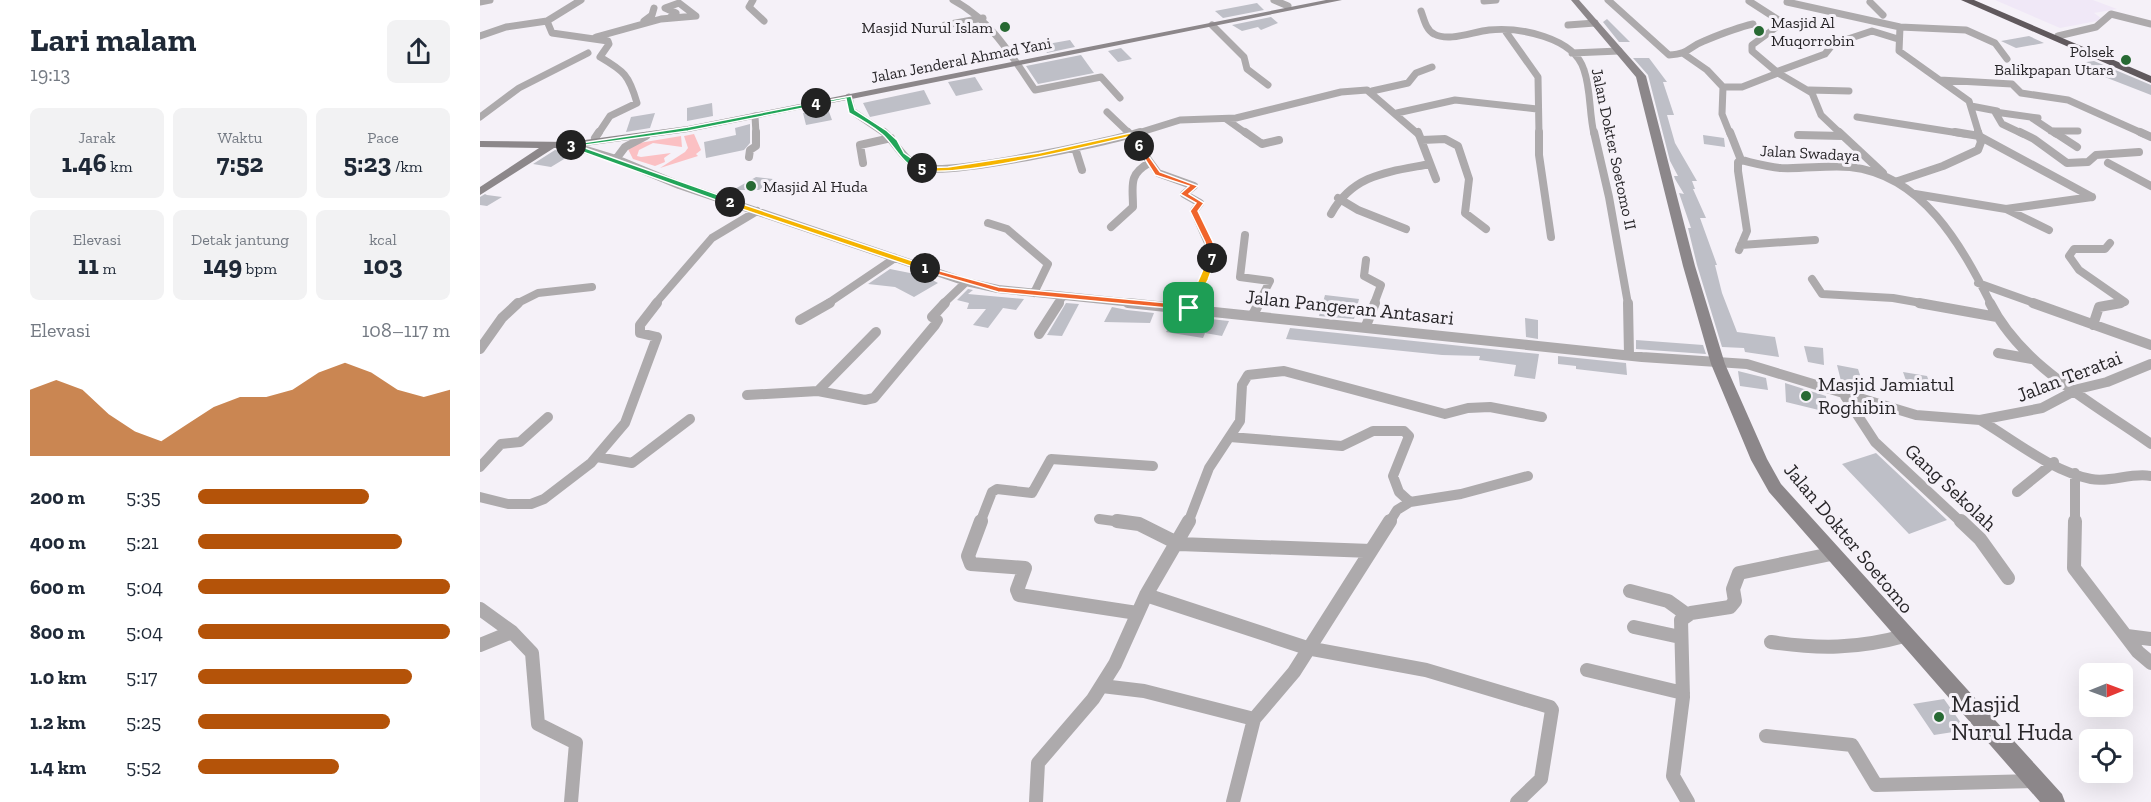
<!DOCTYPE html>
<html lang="id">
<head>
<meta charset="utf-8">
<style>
  body { margin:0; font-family:"Zilla Slab",serif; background:#f2f2f3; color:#1f2937; height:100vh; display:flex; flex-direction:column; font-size:22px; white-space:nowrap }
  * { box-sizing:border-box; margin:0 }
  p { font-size:20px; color:#747a83 }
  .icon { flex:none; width:33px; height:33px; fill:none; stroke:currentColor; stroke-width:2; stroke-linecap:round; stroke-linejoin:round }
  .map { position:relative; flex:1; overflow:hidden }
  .side { display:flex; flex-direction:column; background:#fff; width:480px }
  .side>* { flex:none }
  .needle { width:39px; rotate:89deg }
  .fabs { position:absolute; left:1599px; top:663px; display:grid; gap:12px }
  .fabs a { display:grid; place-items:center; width:54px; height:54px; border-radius:9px; background:#fff; box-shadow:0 6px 24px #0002; font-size:30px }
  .pin { position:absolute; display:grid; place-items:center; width:51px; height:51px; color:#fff; margin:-26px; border-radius:12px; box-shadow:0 3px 9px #0006 }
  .km { position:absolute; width:30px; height:30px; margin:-15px; border-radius:50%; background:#222; color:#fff; font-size:16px; line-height:30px; text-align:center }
  .round { display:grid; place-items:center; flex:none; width:63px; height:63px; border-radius:9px; background:#f2f2f3 }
  .head { display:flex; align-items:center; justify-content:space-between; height:102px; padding:0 30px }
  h1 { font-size:33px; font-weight:700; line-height:45px }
  .stats { display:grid; grid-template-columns:repeat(3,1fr); gap:9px; height:102px; padding:6px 30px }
  .stats div { display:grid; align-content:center; border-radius:9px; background:#f2f2f3; text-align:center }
  .stats b { font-size:26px; font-weight:700 }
  .stats small { font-size:16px; font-weight:400 }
  .stats p { font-size:16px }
  .chart { height:168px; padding:12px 30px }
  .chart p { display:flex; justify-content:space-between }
  .chart svg { width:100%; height:108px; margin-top:6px; fill:#b45309; opacity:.7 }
  ul { padding:0 30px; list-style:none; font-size:20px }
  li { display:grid; grid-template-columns:96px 72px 1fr; align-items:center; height:45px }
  li i { height:15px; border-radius:8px; background:#b45309 }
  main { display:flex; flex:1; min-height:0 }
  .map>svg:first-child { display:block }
  .built { fill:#f0e8f7 }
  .green { fill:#fbc0c3 }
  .building { fill:#bebfc7 }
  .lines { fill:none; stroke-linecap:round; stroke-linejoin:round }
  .street-far3 { stroke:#adaaac; stroke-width:7 }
  .street-far2 { stroke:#adaaac; stroke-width:8 }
  .street-far1 { stroke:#adaaac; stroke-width:10 }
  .street { stroke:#adaaac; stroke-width:14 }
  .secondary { fill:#8c878a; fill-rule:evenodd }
  .highway { fill:#60595d; fill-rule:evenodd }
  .split-1 { fill:#f0652b; stroke:#fff; stroke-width:1.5 }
  .split-2 { fill:#f5b400; stroke:#fff; stroke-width:1.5 }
  .split-3 { fill:#22a559; stroke:#fff; stroke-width:1.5 }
  .split-4 { fill:#22a559; stroke:#fff; stroke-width:1.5 }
  .split-5 { fill:#22a559; stroke:#fff; stroke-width:1.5 }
  .split-6 { fill:#f5b400; stroke:#fff; stroke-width:1.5 }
  .split-7 { fill:#f0652b; stroke:#fff; stroke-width:1.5 }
  .split-8 { fill:#f5b400; stroke:#fff; stroke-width:1.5 }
  .poi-dot { fill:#276933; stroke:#f5f1f8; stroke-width:2 }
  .labels { text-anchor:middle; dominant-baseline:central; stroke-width:6; stroke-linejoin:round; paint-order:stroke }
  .far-poi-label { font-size:16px; fill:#282629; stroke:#f5f1f8; text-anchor:start }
  .far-street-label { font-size:16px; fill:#282629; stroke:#f5f1f8 }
  .street-label { font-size:20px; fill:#282629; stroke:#f5f1f8 }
  .poi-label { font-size:20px; fill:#282629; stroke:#f5f1f8; text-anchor:start }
  .near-poi-label { font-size:24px; fill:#282629; stroke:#f5f1f8; text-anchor:start }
</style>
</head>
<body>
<main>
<section class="side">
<div class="head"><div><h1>Lari malam</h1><p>19:13</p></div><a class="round"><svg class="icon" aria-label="share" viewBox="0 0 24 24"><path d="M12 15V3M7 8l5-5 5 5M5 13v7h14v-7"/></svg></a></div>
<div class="stats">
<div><p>Jarak</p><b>1.46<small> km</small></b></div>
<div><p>Waktu</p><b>7:52</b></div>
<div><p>Pace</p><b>5:23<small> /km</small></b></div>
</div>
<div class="stats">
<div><p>Elevasi</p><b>11<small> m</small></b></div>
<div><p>Detak jantung</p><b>149<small> bpm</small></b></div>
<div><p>kcal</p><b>103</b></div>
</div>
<div class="chart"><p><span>Elevasi</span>108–117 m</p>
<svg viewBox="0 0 160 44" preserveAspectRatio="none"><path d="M0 44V17L10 13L20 17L30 27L40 34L50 38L60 31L70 24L80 20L90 20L100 17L110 10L120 6L130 10L140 17L150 20L160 17V44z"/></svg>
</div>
<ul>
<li><b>200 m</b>5:35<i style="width:68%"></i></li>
<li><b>400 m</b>5:21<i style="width:81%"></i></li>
<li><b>600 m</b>5:04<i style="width:100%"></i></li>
<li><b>800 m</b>5:04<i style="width:100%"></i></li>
<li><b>1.0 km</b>5:17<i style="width:85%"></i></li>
<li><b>1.2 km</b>5:25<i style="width:76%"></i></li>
<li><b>1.4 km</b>5:52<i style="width:56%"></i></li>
</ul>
</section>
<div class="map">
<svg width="1671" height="802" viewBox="0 0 1671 802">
  <rect width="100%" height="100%" fill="#f5f1f8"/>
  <path class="built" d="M1515,0H1613L1637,9L1614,13L1621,18L1617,21L1580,28Z"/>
  <path class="green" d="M214,134L221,150L216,154L218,156L180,168L205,152L208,148L204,136Z
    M201,136L202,147L173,143L159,150L157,156L161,157L191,153L184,158L185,162L175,166L153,159L148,149L159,143Z"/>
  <path class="building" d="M777,3L784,10L743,18L735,11Z
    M791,17L798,23L781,30L778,27L762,31L752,25Z
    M1127,19L1150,42H1139L1123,22Z
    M1549,36L1564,43L1536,48L1521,41Z
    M590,40L595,47L567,53L562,45Z
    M641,48L652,59L638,62L628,51Z
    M601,55L614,73L558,84L546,66Z
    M1153,58H1169L1187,82H1183L1194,115H1187L1195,143L1217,181H1212L1215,189H1213L1226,218H1220L1237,265H1235L1242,293L1257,332L1295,337L1299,357L1265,352L1264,348L1242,347L1217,265L1208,228H1211L1199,193L1204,194L1195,179L1194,176H1198L1190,161L1168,75Z
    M1614,61L1671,85V95L1599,67L1605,66L1599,63Z
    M495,77L503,90L476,96L468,82Z
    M444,90L451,104L390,117L383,103Z
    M232,103L233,116L207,121V108Z
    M347,106L352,120L326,125L323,113Z
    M175,113L170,128L146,132L151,117Z
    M270,124V143L264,150L226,158L224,142L256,135L255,128Z
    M1223,135L1244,138L1245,147L1224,144Z
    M75,150L94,153L71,167L53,164Z
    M276,177L293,179L279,190H253Z
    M5,194L7,195L22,197L7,206L0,205V197Z
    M410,269L445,276L458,283L434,297L415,287L388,284Z
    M488,289L493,290L488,294L544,299L536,310L523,308L508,328L493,325L506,309H487L489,303L477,300Z
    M845,295L879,299L874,319L839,316Z
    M586,303L599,304L582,336L567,335Z
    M632,307L647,310L674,313L670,323L624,322Z
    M695,317H711L749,321L742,336L725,333L723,338L686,332Z
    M1045,318L1058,320V339L1046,337Z
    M810,328L1059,354L1055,379L1034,376L1036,365L999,360L1000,356L962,355L806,339Z
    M1156,340L1223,345L1226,354L1156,349Z
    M1324,346L1343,348L1344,365L1328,362Z
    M1078,356L1146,363L1147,375L1096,369V366L1078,364Z
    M1357,365L1378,369L1383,384L1361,381Z
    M1258,371L1286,378L1288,390L1260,386Z
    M1423,372L1447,376L1453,392L1429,389Z
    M1305,383L1346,396L1347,412L1306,402Z
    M1396,453L1467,520L1429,534L1362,464Z
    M1464,699L1486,730L1454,735L1433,704Z"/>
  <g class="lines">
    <path class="street-far3" d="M101,0L67,21L72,33L128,41L129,44L120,57C144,71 149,75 157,103L130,116L118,134
      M273,0L269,7L284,21
      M473,0C511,20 531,55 555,90L621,77L640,98
      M794,0L808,6
      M1128,0L1189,55C1210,54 1208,47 1224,41C1241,34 1255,28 1273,24
      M1004,1L1016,0
      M1269,1L1300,21L1298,26L1272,45V51L1298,73L1332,93L1341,115L1361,134
      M0,2L10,0
      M1307,2L1420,27L1486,30L1515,43L1527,59
      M1390,2L1403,15
      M941,11C944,19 946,30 954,34C969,42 992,32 1009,30C1039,27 1094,37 1104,70C1111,90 1109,113 1114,134
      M164,21L172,15L174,8
      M465,25L503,18
      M732,25L764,57L767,69L788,85
      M1088,25L1115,23
      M1420,27L1419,51L1489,101L1499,134
      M1026,32L1058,77L1059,134
      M0,36L26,27L67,21
      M1578,36L1616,27L1631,14L1671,24
      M116,37L181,19L216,16L199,3L185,8L196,13L189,18
      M1092,53L1139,51
      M1204,54L1227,70L1243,87L1242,114L1250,134
      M1296,72L1345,54L1353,44L1392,31L1418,39
      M1460,80L1532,84L1541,93L1588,100L1664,134
      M1243,87H1262L1298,73
      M1329,90L1369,91
      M892,91L928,83L936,73L952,67
      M369,97L372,111L406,134
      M1491,106L1517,111
      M627,112L650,134
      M917,113L975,100L1057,109
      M275,116L276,134
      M0,117L39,88L108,53
      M1377,117L1485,134
      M1552,118L1576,134
      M746,119L767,134
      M1571,131H1598
      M655,134L700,120L756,118L861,92L887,90L938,134
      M1543,134L1522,124L1515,112L1558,118"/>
    <path class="street-far2" d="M404,132C416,143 424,161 440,167C465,177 628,142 660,132
      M648,132L678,173L714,186L704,194L720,203L714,211L732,252L728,271L711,304
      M765,132L782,144L799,140
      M938,132L956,179
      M1059,132V155L1071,237
      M1114,132L1129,197L1148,304
      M1250,132L1261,160C1274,163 1288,167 1301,168C1324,169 1348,165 1370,167C1443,175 1481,245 1511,304
      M1359,132L1403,173
      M1475,132L1499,136L1612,197
      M1540,132L1554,139L1587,163L1608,162L1616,155L1659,152
      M1574,132L1597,147
      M1660,132L1671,137
      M1318,135L1363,136
      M115,138L119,132
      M942,140L965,139L978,146L989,179L985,213L1006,229
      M90,145L136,159L199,185L486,282L518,289L662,304
      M595,148L602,170
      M269,157L270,150L276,146V132
      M136,159L145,147L166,136
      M383,163L380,145L411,138
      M1628,163L1671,186
      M1418,181L1463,166L1498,150L1501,142L1498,132
      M1435,194L1526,209L1569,230
      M858,198L878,210L926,229
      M1526,209L1612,197
      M851,214C873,174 908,172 950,164
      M508,223L527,229L568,264L554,293
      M631,227L653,207C653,185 648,175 669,163
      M765,235L760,277L790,281L778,304
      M1630,243L1625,249H1594L1589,256L1599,270L1645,302L1633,304
      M1261,245L1335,240
      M1259,250L1267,231L1258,171V162L1261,160
      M886,260L884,276L901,285L894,304
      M1332,279L1342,294L1413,298L1447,304
      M1498,283L1557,304
      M36,304L58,293L112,287
      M175,304L232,238L277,211
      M347,304L415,258
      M463,304L486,282
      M578,304L583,296"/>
    <path class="street-far1" d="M648,303L1162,357L1267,364L1436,415L1500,420L1562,408L1598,389L1627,382L1671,364
      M1148,303L1149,355
      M1439,303L1517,317
      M1510,303C1542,367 1615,404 1671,444
      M1553,303L1671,345
      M709,308L712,303
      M773,315L779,303
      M320,320L350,303
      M1613,325L1619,307L1641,303
      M886,326L895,303
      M559,334L579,303
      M0,349L22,318L38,303
      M1518,353L1552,359
      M338,391L396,332
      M267,395L338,391L385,400L394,398L455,325L458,320L452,317L465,303
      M1365,396L1395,442L1482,523
      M1500,420C1534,440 1571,471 1611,479C1631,483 1651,472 1671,476
      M750,437L862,446L893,431H924L929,436L913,476L919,492L930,502
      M117,457L152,463L210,419
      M0,467L21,444L40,442L68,417
      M1537,492L1574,462
      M0,497L28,504H51L64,499L111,463L145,423L177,337L160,333V325L177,303
      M619,519L649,523
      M500,523L512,492L517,489L552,493L571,459L673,466
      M708,523L729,468L760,421L762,385L768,375L804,371L965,414L988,408L1010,407L1062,417
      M909,523L917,510L930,502L981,494L1048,476
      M1595,523V473"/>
    <path class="street" d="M501,521L488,556L491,564L545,568L537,590L539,595L657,613
      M637,521L659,524L699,544L891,551
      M1481,521L1500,539L1528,578
      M1595,521L1594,568L1658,652L1671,663
      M1150,591L1188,601L1206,614
      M666,595L827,648L946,670L1070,707L1072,710L1061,779L1037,802
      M0,609L32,632L52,653L58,724L96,743L91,802
      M1154,627L1200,637
      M1647,636L1671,639
      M1291,642C1338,649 1378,649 1424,636
      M0,645L32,632
      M1107,670L1203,693
      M622,686L664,691L774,719
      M1286,736L1372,745L1396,785L1555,781
      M556,802L558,763L613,699L635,664L666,595L709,521
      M753,802L774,719L814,672L910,521
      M1208,802L1193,776L1203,697L1201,620L1211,613L1250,607L1255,601L1253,589L1259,573L1351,554"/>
    <path class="secondary" d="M846,0H862L208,132L90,148H74L0,195V187L59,148L0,147V141L90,142L208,126Z
      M1091,0H1099L1166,76L1215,266L1245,364L1287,459L1301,484L1582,794L1585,802H1560L1289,492L1271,460L1231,364L1203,266L1156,77Z"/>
    <path class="highway" d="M1481,0H1494L1671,76V83Z"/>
  </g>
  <path class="split-1" d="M442,266L519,287L709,305L713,308L709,310L518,292L442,270Z"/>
  <path class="split-2" d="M250,200L448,266L449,268L442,270L247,204Z"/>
  <path class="split-3" d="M91,143L253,200L254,202L247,204L89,147Z"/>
  <path class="split-4" d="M336,102L339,105L208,131L91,147L88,145L208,127Z"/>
  <path class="split-5" d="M371,96L375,110L406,130L417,140L424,153L444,167V170C424,170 415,145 402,134C392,126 380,119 369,113L366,99L336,105L333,103Z"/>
  <path class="split-6" d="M650,133L661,148H656L648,137C614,145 462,182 438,168L468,167L559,153Z"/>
  <path class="split-7" d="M656,145H661L680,172L718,186L709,194L724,203L718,211L733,242L735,260L728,258L725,242L710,211L716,203L700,194L709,186L675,175Z"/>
  <path class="split-8" d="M732,256L736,258L728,280L712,309H706L728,258Z"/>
  <g class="poi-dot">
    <circle cx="525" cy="27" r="6"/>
    <circle cx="1279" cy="31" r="6"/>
    <circle cx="1646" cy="60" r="6"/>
    <circle cx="271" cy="186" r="6"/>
    <circle cx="1326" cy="396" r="6"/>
    <circle cx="1459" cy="717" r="6"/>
  </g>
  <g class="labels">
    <g class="far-poi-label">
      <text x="1291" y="22">Masjid Al<tspan x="1291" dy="18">Muqorrobin</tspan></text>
      <text x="513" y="27" text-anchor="end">Masjid Nurul Islam</text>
      <text x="1634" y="51" text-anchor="end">Polsek<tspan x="1634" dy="18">Balikpapan Utara</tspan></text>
      <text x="283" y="186">Masjid Al Huda</text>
    </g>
    <g class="far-street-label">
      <text transform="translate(481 60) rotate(-11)">Jalan Jenderal Ahmad Yani</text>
      <text transform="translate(1134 149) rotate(78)">Jalan Dokter Soetomo II</text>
      <text transform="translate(1330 153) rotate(3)">Jalan Swadaya</text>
    </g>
    <g class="street-label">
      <text transform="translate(870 307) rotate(6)">Jalan Pangeran Antasari</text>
      <text transform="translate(1589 376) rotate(-21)">Jalan Teratai</text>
      <text transform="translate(1471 487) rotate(43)">Gang Sekolah</text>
      <text transform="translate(1369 538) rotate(50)">Jalan Dokter Soetomo</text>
    </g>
    <g class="poi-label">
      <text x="1338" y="384">Masjid Jamiatul<tspan x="1338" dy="23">Roghibin</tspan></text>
    </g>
    <g class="near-poi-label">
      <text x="1471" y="703">Masjid<tspan x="1471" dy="28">Nurul Huda</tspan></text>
    </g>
  </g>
</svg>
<div class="fabs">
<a><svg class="needle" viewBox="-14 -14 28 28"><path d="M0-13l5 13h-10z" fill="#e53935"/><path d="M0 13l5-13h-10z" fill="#747a83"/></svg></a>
<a><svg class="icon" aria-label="locate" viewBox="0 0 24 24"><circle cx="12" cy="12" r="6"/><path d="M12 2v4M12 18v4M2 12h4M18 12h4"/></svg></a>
</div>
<div class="pin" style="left:709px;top:308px;background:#1e9e55"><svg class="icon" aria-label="arrive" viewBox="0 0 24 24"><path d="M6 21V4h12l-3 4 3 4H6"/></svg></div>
<b class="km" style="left:445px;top:268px">1</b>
<b class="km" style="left:250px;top:202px">2</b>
<b class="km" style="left:91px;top:145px">3</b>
<b class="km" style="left:336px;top:103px">4</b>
<b class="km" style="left:442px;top:168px">5</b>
<b class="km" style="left:659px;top:146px">6</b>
<b class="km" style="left:732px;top:258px">7</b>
</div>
</main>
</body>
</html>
